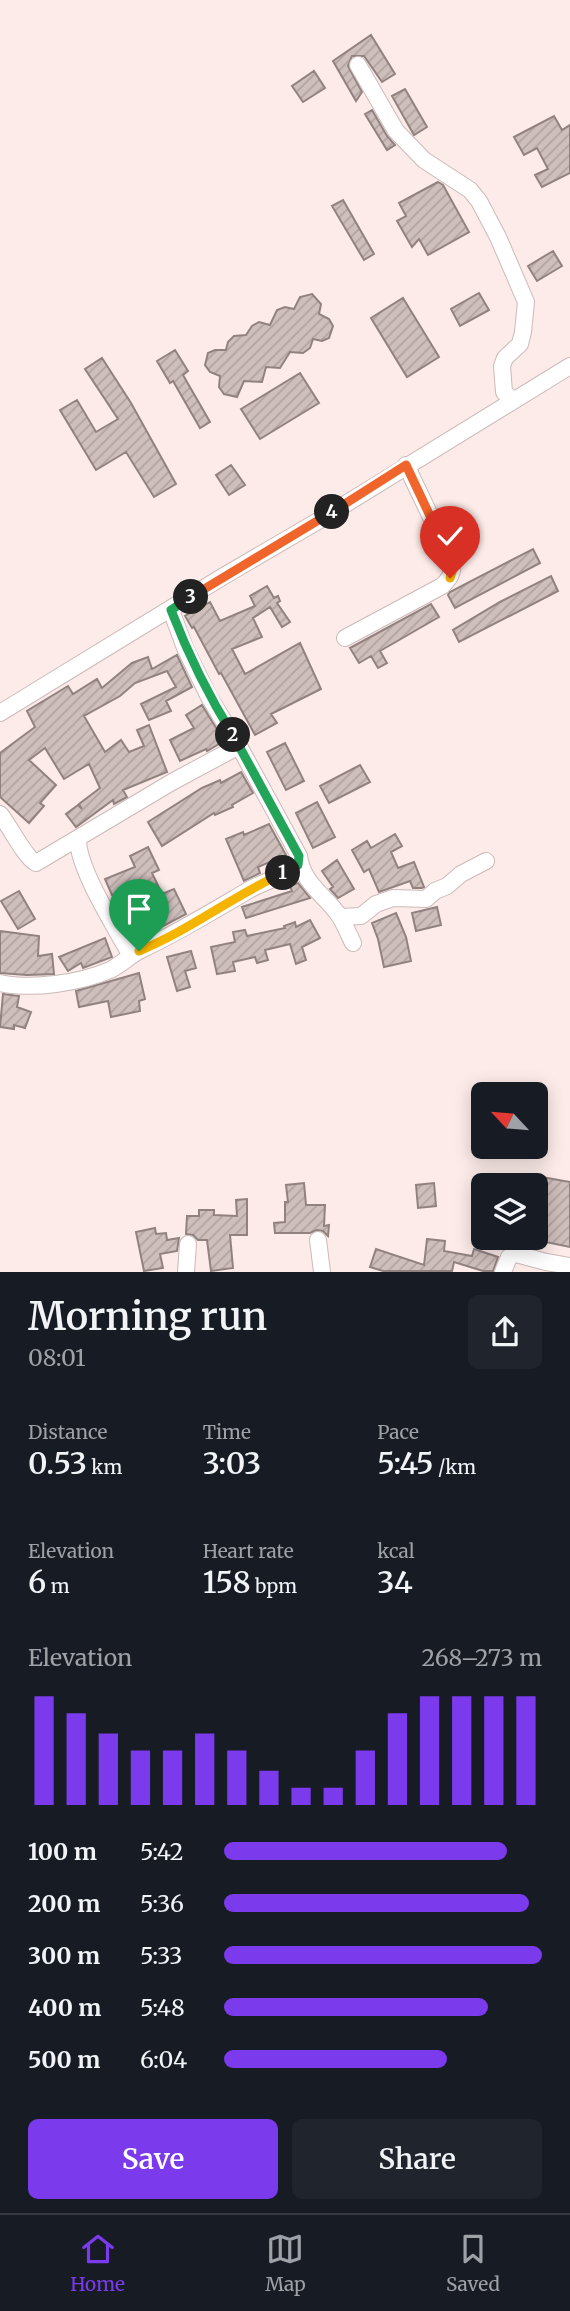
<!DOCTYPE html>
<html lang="en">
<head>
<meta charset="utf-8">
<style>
  body { margin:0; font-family:Merriweather,serif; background:#20242c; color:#f1f3f6; height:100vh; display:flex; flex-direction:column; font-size:26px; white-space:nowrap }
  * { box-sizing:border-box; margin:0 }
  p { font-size:23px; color:#9ea1a6 }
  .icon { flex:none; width:38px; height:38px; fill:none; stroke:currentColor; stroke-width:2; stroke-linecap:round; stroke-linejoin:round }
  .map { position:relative; height:1272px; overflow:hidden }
  .drawer { display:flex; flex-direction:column; background:#171b24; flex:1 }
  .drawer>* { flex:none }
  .needle { width:46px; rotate:296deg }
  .controls { position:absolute; left:471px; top:1082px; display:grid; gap:14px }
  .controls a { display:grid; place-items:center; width:77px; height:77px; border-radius:10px; background:#171b24; box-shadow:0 4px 18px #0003; font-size:35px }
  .pin { position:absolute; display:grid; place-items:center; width:60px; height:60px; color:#fff; margin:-72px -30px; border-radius:50% 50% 50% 0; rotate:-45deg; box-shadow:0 0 7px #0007 }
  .pin .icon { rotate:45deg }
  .km { position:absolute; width:35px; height:35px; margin:-18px; border-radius:50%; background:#222; color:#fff; font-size:19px; line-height:35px; text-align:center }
  .round { display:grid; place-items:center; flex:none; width:74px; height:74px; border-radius:10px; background:#20242c }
  .overview { display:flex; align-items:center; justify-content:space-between; height:119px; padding:0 28px }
  h1 { font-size:38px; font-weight:600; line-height:52px }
  .stats { display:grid; grid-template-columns:repeat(3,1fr); gap:10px; height:119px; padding:7px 28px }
  .stats div { display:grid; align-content:center }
  .stats b { font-size:30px; font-weight:600 }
  .stats small { font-size:19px; font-weight:400 }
  .stats p { font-size:19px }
  .chart { height:196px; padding:14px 28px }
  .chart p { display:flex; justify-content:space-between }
  .chart svg { width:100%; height:126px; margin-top:7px; stroke:#7c3aed; stroke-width:6 }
  .action { display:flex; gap:14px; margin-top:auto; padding:14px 28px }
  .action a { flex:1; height:80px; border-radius:10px; background:#7c3aed; color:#fff; font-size:28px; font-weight:600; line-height:80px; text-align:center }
  .action a+a { background:#20242c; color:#f1f3f6 }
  ul { padding:0 28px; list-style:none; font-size:23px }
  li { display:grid; grid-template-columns:112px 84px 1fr; align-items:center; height:52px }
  li i { height:18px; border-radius:9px; background:#7c3aed }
  .dock { display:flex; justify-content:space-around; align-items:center; height:98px; border-top:2px solid #363941; background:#171b24; font-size:19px; color:#9ea1a6 }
  .dock a { display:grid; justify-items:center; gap:4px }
  .dock .current { color:#7c3aed }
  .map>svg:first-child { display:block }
  .building { fill:url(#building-hatch); stroke:#918280; stroke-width:2 }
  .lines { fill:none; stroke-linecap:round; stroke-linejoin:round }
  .minor-casing { stroke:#cbbab8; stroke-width:18 }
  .minor { stroke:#fff; stroke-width:16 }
  .split-1-casing { stroke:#fff; stroke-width:14 }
  .split-2-casing { stroke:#fff; stroke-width:14 }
  .split-3-casing { stroke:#fff; stroke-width:14 }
  .split-4-casing { stroke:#fff; stroke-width:14 }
  .split-5-casing { stroke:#fff; stroke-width:14 }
  .split-6-casing { stroke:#fff; stroke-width:14 }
  .split-1 { stroke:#f5b400; stroke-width:9 }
  .split-2 { stroke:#22a559; stroke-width:9 }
  .split-3 { stroke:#22a559; stroke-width:9 }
  .split-4 { stroke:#f0652b; stroke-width:9 }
  .split-5 { stroke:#f0652b; stroke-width:9 }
  .split-6 { stroke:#f5b400; stroke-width:9 }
</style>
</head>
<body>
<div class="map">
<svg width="570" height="1272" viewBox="0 0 570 1272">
  <defs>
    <pattern id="building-hatch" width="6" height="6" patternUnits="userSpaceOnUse" patternTransform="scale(1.75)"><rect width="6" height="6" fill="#cfbfbc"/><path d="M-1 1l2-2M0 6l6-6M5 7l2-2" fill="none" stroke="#b1a3a1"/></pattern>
  </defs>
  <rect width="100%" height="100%" fill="#fcebe8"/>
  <path class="building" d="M371,35L395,74L382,82L364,56H352L348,66L362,92L356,101L333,61Z
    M314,71L325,88L303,102L292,86Z
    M405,89L427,127L414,135L392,96Z
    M372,110L387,136L395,145L387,150L365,114Z
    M554,116L562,130L570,125V173L542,187L535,175L548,169L537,148L524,155L514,137Z
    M438,182L443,185L469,232L428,255L419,239L412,247L397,221L406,216L399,203Z
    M343,200L374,254L364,260L332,206Z
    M553,251L562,266L537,281L528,266Z
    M479,293L489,310L460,326L451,309Z
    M312,294L321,304L319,314L329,319L333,326L329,338L322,341L313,339L310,348L303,353L290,352L280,368L266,367L262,382L244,381L237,397L224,394L219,387L220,376L210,372L205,365L208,353L215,350H226L228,342L234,336L246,335L252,326L259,322L270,325L277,310L285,307L294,309L300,297Z
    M403,298L439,357L407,377L371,318Z
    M175,350L188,371L183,375L210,422L200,428L173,381L170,383L157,361Z
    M102,358L131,403L176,484L154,497L126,452L96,470L60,410L77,400L96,432L118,419L85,369Z
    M300,373L319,403L260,439L241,409Z
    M231,465L245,485L229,495L216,475Z
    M533,549L540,563L455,608L448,595L450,592Z
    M551,576L558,591L459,642L453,630L500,602Z
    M267,586L274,598L278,596L280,601L277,603L290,622L282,627L270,607L253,618L262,637L232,649L245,674L300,643L321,689L271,714L277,723L255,735L226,682L221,673L219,674L194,627L192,628L185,616L210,602L220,621L255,606L250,596Z
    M431,604L439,617L380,651L387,663L378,668L371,656L359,663L350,648Z
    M177,655L192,687L166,701L171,711L149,720L141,704L176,687L167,671L135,683L120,696L84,716L105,752L121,740L129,752L144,746L137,730L149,725L167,772L123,790L127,797L114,804L113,800L76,827L66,814L78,805L82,809L79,804L100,788L89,764L64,779L45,748L29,760L56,785L40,803L44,806L29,823L0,797V753L35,727L27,711L68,686L73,694L97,679L102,688L132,663L148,657L152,669Z
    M202,705L224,741L207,751L206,749L180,761L170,740L194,728L186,715Z
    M285,743L304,781L286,790L267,752Z
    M360,765L370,782L329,803L320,786Z
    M241,772L253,793L232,805L233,807L215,815L214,813L162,846L148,822L202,788L220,780L221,783Z
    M317,802L335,837L313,848L296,813Z
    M269,824L286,855L258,867L260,873L244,881L226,839L243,832L244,835Z
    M395,834L402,846L391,852L398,868L414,862L424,887L422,888H413L410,881L379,892L369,869L364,872L352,850L367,841L371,848Z
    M148,847L159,870L152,873L162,894L174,889L186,914L135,941L123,919L131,915L121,892L112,895L105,879L135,867L130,856Z
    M337,860L354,889L338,898L330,889L333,887L322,871Z
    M298,883L310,898L246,918L242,907L292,891L290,886Z
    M19,891L35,919L18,929L1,901Z
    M437,907L441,925L416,931L412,913Z
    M396,913L406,937L411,961L384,967L378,939L372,923Z
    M310,920L320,938L302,947L306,960L296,964L290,944L265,950L268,960L257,963L255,957L233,962L235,971L217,974L211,947L235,942L233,932L245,930L247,936L285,928L284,926L295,922L296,927Z
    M0,931L39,936L38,956L52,954L54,974L27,975L0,973Z
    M105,938L112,957L83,968L81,963L68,971L59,957Z
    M191,951L196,968L185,971L190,987L177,991L167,957Z
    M139,973L145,999L139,1001L140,1011L111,1017L108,1001L79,1007L76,991Z
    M3,994L19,996L17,1007L31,1012L25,1028L14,1025V1029L0,1027Z
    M536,1176L570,1182V1247L536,1240Z
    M304,1183L306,1205H325L324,1226L329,1225L328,1236L323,1231L317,1230L310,1233H275L274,1223L285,1222V1202H288L286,1185Z
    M434,1183L436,1206L418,1208L416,1185Z
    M247,1199V1235H230L233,1268L211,1271L207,1240H198L193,1235L186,1234L187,1216H199V1210H214V1215L237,1216L236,1200Z
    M155,1228L156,1234L166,1233L167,1240L179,1238L177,1251L160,1254L163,1268L144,1271L136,1232Z
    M427,1239L445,1241L444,1251L472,1256L474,1249L498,1257L493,1271H483L454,1262L452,1271H383L370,1267L376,1249L424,1265Z"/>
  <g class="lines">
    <defs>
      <path id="minor" d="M358,65L396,131L424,160L470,190L479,201L498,237L526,302L523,332L520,344L505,358L502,366L504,392L512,400
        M171,610L185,648L209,697L239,746L299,856C303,885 326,895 340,917C345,925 349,935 353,943
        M345,638L442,586C453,576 454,570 449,555L406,465
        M0,713L222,577L318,521L570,366
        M0,814C9,825 26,859 36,863L172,782L239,746
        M78,838C77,868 116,928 131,956
        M340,917L361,916L376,904L393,898L426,899L435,891L447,886L461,874L486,861
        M0,983C32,990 80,983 110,970C121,965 130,955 141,950C179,932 213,911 249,890C264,881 288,876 300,862
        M318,1240L322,1272
        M186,1272L188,1244
        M503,1272L509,1257L516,1254L546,1262L570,1266"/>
    </defs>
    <use href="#minor" class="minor-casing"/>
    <use href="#minor" class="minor"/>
  </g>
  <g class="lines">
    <defs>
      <path id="split-1" d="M139,951C190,930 233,896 283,873"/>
      <path id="split-2" d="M233,735L299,856L298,865L283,873"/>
      <path id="split-3" d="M191,597L171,610C188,654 208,695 233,735"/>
      <path id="split-4" d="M191,597L332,512"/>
      <path id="split-5" d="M332,512L406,465L439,535"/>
      <path id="split-6" d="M439,535L453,569L450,578"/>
    </defs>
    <use href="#split-1" class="split-1-casing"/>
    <use href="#split-2" class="split-2-casing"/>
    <use href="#split-3" class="split-3-casing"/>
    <use href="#split-4" class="split-4-casing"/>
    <use href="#split-5" class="split-5-casing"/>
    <use href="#split-6" class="split-6-casing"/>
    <use href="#split-1" class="split-1"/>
    <use href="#split-2" class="split-2"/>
    <use href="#split-3" class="split-3"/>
    <use href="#split-4" class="split-4"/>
    <use href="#split-5" class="split-5"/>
    <use href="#split-6" class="split-6"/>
  </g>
</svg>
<div class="controls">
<a><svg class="needle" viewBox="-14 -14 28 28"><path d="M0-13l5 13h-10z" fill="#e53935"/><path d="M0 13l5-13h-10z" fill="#9ea1a6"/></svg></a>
<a><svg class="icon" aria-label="layers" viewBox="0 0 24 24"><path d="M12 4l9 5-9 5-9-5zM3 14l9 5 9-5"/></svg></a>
</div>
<div class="pin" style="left:139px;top:951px;background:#1e9e55"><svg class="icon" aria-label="arrive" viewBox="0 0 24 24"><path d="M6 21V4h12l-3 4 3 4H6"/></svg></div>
<div class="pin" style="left:450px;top:578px;background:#d93025"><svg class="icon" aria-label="check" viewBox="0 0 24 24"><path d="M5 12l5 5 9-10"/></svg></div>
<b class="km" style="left:283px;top:873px">1</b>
<b class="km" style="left:233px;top:735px">2</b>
<b class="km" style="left:191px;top:597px">3</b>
<b class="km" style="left:332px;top:512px">4</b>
</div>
<section class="drawer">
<div class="overview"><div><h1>Morning run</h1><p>08:01</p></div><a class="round"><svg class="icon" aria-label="share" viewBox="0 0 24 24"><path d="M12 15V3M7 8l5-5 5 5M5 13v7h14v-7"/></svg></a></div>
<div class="stats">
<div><p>Distance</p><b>0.53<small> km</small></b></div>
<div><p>Time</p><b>3:03</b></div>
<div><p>Pace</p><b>5:45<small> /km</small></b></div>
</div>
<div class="stats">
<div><p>Elevation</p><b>6<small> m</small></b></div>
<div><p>Heart rate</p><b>158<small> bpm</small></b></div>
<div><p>kcal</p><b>34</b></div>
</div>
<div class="chart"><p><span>Elevation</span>268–273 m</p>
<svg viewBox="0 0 160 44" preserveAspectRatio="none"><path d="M5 44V6M15 44V12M25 44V19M35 44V25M45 44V25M55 44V19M65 44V25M75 44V32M85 44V38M95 44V38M105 44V25M115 44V12M125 44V6M135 44V6M145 44V6M155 44V6"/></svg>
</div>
<ul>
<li><b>100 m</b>5:42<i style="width:89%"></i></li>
<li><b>200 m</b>5:36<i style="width:96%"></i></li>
<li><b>300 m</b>5:33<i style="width:100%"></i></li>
<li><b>400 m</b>5:48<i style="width:83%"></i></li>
<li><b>500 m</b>6:04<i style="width:70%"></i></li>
</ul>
<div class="action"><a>Save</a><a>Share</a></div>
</section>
<nav class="dock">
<a class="current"><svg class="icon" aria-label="home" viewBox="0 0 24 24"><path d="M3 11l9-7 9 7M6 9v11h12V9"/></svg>Home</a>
<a><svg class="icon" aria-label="map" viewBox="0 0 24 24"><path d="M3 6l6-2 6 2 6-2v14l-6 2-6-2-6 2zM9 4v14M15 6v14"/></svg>Map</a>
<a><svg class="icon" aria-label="saved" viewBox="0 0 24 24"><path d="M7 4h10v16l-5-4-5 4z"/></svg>Saved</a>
</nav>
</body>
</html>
